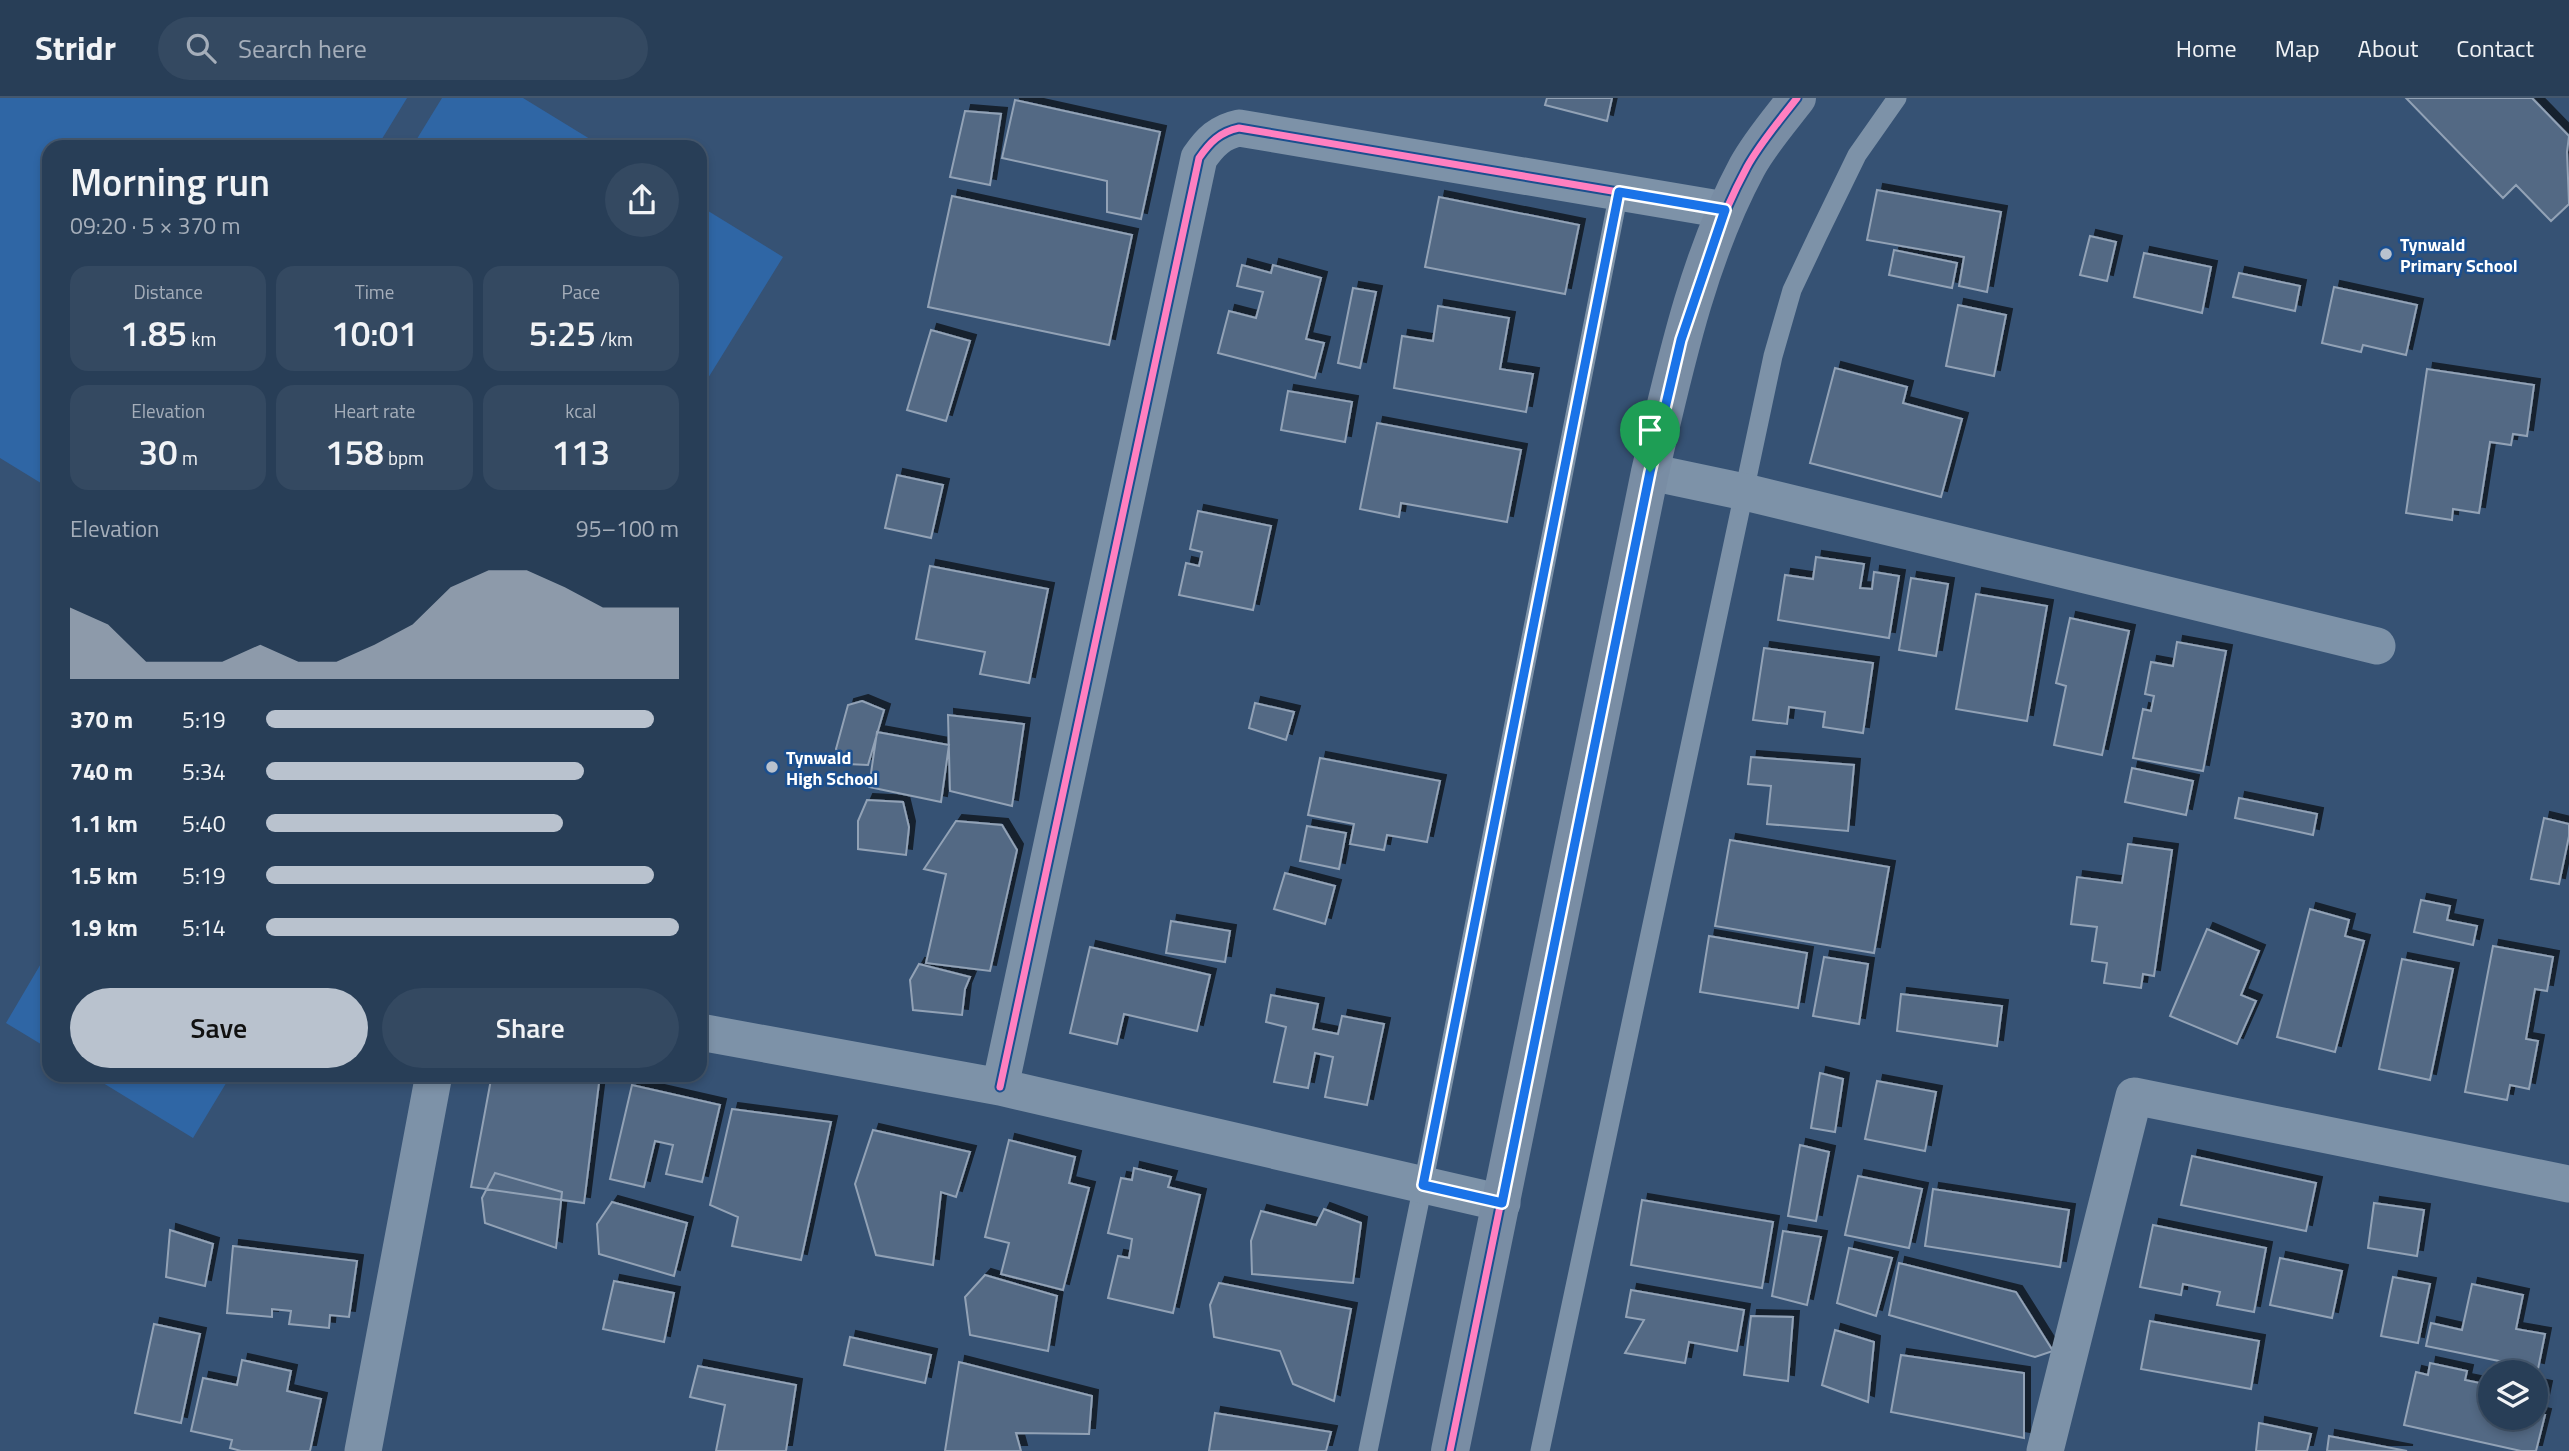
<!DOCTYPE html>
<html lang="en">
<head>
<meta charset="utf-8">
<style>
  body { margin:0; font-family:"Titillium Web",sans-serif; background:#344961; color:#f1f3f6; height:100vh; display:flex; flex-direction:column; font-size:26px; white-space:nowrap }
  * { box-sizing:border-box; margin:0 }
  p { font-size:23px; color:#a5aeba }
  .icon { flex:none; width:38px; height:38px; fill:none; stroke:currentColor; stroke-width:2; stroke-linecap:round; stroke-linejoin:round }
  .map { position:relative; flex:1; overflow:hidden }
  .drawer { position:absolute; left:42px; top:42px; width:665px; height:942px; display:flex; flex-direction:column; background:#283e57; border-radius:21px; box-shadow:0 4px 10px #0003,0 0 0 2px #44576d }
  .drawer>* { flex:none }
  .buttons { position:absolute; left:2478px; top:1262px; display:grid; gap:14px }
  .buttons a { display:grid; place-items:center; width:70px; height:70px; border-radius:50%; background:#283e57; box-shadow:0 4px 10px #0003,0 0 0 2px #44576d; font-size:35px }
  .pin { position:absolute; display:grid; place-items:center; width:60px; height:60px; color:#fff; margin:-72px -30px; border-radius:50% 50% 50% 0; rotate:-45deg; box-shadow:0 0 7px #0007 }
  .pin .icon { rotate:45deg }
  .round { display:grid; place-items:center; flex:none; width:74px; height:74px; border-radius:37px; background:#344961 }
  .head { display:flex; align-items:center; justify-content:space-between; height:119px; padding:0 28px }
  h1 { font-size:38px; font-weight:600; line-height:52px }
  .metrics { display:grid; grid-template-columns:repeat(3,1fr); gap:10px; height:119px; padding:7px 28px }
  .metrics div { display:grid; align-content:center; border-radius:18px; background:#344961; text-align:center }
  .metrics b { font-size:35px; font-weight:600 }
  .metrics small { font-size:19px; font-weight:400 }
  .metrics p { font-size:19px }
  .chart { height:196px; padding:14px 28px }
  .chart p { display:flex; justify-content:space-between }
  .chart svg { width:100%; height:126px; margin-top:7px; fill:#b9c2ce; opacity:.7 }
  .primary-button { display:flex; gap:14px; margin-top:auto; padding:14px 28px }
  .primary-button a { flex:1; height:80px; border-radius:42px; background:#b9c2ce; color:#111; font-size:28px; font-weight:600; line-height:80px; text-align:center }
  .primary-button a+a { background:#344961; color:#f1f3f6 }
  ul { padding:0 28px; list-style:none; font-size:23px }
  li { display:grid; grid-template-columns:112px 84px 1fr; align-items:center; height:52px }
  li i { height:18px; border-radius:9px; background:#b9c2ce }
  header { display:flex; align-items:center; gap:42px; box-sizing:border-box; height:98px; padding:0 35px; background:#283e57; border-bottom:2px solid #44576d }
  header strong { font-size:33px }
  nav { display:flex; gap:38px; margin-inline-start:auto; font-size:24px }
  .search { width:490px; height:63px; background:#344961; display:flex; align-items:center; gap:18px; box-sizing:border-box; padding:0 24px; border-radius:38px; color:#a5aeba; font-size:26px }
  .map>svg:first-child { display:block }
  .green { fill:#2f66a5 }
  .building { fill:#526984; stroke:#92a2b6; stroke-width:2; filter:url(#shadow) }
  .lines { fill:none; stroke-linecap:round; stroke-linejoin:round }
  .lane { stroke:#7d92a8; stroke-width:19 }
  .street { stroke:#7d92a8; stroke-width:37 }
  .secondary { stroke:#798da4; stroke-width:38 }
  .cycleway-casing { stroke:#1b4f8f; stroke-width:11 }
  .cycleway { stroke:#ff80c0; stroke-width:7 }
  .route-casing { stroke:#fff; stroke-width:14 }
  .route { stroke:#1a73e8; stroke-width:9 }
  .poi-dot { fill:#b9c2ce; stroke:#1b4f8f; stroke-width:2.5 }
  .labels { text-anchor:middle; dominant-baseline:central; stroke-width:5; stroke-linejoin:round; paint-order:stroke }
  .poi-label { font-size:18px; font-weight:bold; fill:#fff; stroke:#1b4f8f; text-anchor:start }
</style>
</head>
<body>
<header>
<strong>Stridr</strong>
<div class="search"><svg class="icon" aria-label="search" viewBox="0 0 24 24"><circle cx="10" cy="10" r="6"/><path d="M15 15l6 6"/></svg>Search here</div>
<nav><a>Home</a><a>Map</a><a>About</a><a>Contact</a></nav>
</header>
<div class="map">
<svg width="2569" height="1353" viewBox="0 0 2569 1353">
  <defs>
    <filter id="shadow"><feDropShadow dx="6" dy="-6" stdDeviation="0" flood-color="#0009"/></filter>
  </defs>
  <rect width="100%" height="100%" fill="#365274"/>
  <path class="green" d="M0,0H407L377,49H49V390L0,360Z
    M442,0H523L603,49H412Z
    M700,108L783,159L700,293Z
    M49,852V951L6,925Z
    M90,977L231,976V977L193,1040Z"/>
  <path class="building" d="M1547,0H1612L1607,23L1545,7Z
    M2406,0H2532L2569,38L2567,54L2569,106L2551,123L2516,87L2503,100Z
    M1015,2L1160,34L1141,121L1107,114V83L1002,60Z
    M965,13L1001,16L990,87L950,79Z
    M1877,92L2001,114L1987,194L1959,188L1964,159L1867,142Z
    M952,98L1132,137L1109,247L928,209Z
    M1439,99L1579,127L1565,196L1425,169Z
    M2090,138L2116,144L2107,183L2080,177Z
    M1894,152L1957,165L1952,190L1889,177Z
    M2144,155L2211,169L2202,215L2134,199Z
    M1242,167L1271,175L1273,167L1321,180L1306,241L1324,245L1315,280L1218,255L1229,213L1256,220L1263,194L1237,188Z
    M2239,175L2300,188L2295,213L2233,199Z
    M2334,189L2417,207L2406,257L2363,247L2361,254L2322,245Z
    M1353,190L1376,194L1360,270L1338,265Z
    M1958,207L2006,217L1994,278L1946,268Z
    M1438,208L1509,220L1500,271L1533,276L1526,314L1394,290L1402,238L1433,243Z
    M931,232L970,243L946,323L907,312Z
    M1835,270L1907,289L1903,305L1962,321L1941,399L1810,365Z
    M2427,271L2534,287L2527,338L2513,336L2511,347L2490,344L2479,415L2453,411L2452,422L2406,415Z
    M1288,293L1352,304L1345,344L1281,332Z
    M1377,325L1521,352L1507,424L1401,405L1399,419L1360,411Z
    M897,377L943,387L931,440L885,430Z
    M1198,413L1271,428L1253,512L1179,497L1186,465L1199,468L1202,454L1190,451Z
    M1816,459L1864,466L1860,490L1872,491L1874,474L1899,478L1889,540L1778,522L1785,477L1813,481Z
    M930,468L1048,491L1029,585L980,576L985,554L916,541Z
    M1911,480L1948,486L1936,558L1899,552Z
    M1976,496L2047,508L2027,623L1956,611Z
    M2070,520L2129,533L2102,657L2054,647L2066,588L2056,585Z
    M2177,544L2226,553L2203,673L2133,660L2143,611L2151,613L2154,598L2145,596L2151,564L2173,568Z
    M1764,550L1873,565L1863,635L1823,629L1825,614L1789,609L1787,626L1753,622Z
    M862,603L884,612L868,667L847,666L836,651L848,607Z
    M1255,605L1294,614L1286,642L1249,630Z
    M948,617L1024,626L1012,708L950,693Z
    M877,634L949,647L941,704L869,689Z
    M1751,659L1854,667L1848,733L1767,726L1771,688L1748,686Z
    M1320,660L1440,683L1427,744L1387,737L1384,752L1350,746L1354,726L1308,717Z
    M2132,670L2193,683L2186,717L2125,704Z
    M2239,700L2317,716L2313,737L2235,720Z
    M867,702L903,704L909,729L906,757L858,751V723Z
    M2544,720L2569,726V738L2559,786L2531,781Z
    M956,723L1002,727L1017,752L990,873L926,865L946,776L924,771Z
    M1307,728L1346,735L1339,771L1300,763Z
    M1730,742L1889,769L1874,855L1715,828Z
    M2128,746L2172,752L2154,878L2143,876L2141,890L2104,885L2107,865L2092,863L2097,829L2071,826L2077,779L2122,785Z
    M1285,775L1335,788L1325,826L1274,811Z
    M2421,802L2450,808L2447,822L2477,828L2473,847L2414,834Z
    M2310,811L2349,822L2345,838L2364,843L2335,954L2277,939Z
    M1171,823L1230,833L1225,864L1166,855Z
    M2207,831L2259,853L2241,897L2256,903L2237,946L2170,918Z
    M1709,838L1807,855L1798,910L1700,894Z
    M2493,848L2553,859L2547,893L2535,891L2526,941L2538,943L2529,991L2510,987L2507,1002L2465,994Z
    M1090,849L1210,877L1197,933L1124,916L1117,946L1070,935Z
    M1824,859L1868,866L1859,926L1813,918Z
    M2402,861L2453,871L2430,982L2379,971Z
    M919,866L970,879L965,891L962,917L913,912L910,882Z
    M1901,896L2002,908L1997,948L1897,933Z
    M1271,897L1318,906L1313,931L1338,936L1342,918L1384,926L1367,1007L1325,999L1333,959L1315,955L1308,990L1274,984L1286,929L1266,924Z
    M1820,975L1843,981L1835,1034L1811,1030Z
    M492,976L600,977L584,1105L471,1089Z
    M1877,983L1936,994L1925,1053L1865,1041Z
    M632,987L720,1007L702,1084L666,1076L673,1047L655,1043L644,1089L610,1081Z
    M732,1011L831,1024L801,1162L732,1148L738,1119L710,1107Z
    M873,1032L970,1054L956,1099L941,1094L933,1167L876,1157L855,1086Z
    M1009,1042L1075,1059L1069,1085L1089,1090L1063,1192L1001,1176L1009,1145L985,1139Z
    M1800,1047L1829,1054L1816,1123L1788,1118Z
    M2192,1058L2316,1085L2306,1133L2181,1107Z
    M1134,1070L1171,1079L1168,1089L1200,1097L1173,1215L1108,1200L1118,1158L1129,1160L1132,1141L1108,1135L1121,1080L1132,1082Z
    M495,1075L562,1094L556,1150L485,1125L482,1100Z
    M1858,1078L1922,1091L1909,1150L1845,1137Z
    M1933,1091L2069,1112L2060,1169L1925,1148Z
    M1642,1102L1773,1124L1762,1190L1631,1167Z
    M612,1104L687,1125L674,1178L599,1156L597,1126Z
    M2374,1105L2424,1112L2417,1158L2368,1150Z
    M1324,1111L1361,1125L1353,1185L1252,1176L1251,1143L1261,1113L1316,1127Z
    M2153,1127L2266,1150L2254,1214L2217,1207L2220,1194L2183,1186L2181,1197L2140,1189Z
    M170,1132L213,1146L205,1188L166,1179Z
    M1783,1133L1821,1139L1807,1207L1772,1198Z
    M233,1148L357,1163L349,1219L330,1217L329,1230L289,1226L291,1213L272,1211V1219L227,1215Z
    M1849,1150L1892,1160L1876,1218L1837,1205Z
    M2280,1160L2342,1173L2332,1220L2270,1207Z
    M1899,1165L2016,1194L2053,1253L2035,1259L1889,1217Z
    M985,1177L1057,1198L1048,1253L970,1237L965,1199Z
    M2393,1179L2430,1186L2418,1245L2381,1238Z
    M614,1183L674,1195L664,1244L603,1231Z
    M1219,1185L1351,1211L1334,1303L1293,1286L1280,1253L1214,1239L1210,1207Z
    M2472,1186L2523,1197L2516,1231L2545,1236L2538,1271L2426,1248L2431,1225L2462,1232Z
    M1631,1192L1744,1212L1737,1253L1689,1244L1685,1265L1625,1255L1644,1222L1626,1219Z
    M1751,1218L1793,1219L1788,1283L1744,1277Z
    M2150,1223L2259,1243L2251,1291L2141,1271Z
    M154,1226L200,1236L181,1325L135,1315Z
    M1835,1232L1874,1244L1868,1304L1822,1287Z
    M850,1239L931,1257L925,1285L844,1267Z
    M1901,1257L2024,1275V1340L1891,1314Z
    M242,1262L291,1273L287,1293L321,1301L310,1353H241L230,1350L232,1342L191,1333L203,1280L237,1287Z
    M959,1264L1092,1298L1089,1336L1016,1335L1021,1353H945Z
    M2430,1265L2467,1273L2465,1282L2490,1287V1320H2536V1315L2545,1317L2536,1353H2521L2404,1327L2416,1274L2428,1277Z
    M698,1268L796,1287L786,1353H716L725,1307L690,1299Z
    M2536,1287L2546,1289L2542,1308L2536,1307Z
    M1215,1315L1331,1334L1326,1353H1209Z
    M2259,1325L2311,1336L2307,1353H2256Z
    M2329,1338L2407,1353H2327Z"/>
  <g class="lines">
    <path class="lane" d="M1368,1353L1423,1087L1619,94
      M1540,1353L1773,258L1792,192L1818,137L1857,57L1897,0"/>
    <path class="street" d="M1650,374L1745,394L2377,548
      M700,934L1000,989L1502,1105
      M1000,989L1199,60C1210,44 1220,34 1239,30L1725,112
      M363,1353L434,976
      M2045,1353L2134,998L2569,1086"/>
    <path class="secondary" d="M1450,1353L1650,374C1674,272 1697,162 1747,69C1760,45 1780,22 1797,0"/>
    <defs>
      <path id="cycleway" d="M1000,989L1199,60C1210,44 1220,34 1239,30L1725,112
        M1450,1353L1650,374C1674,272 1697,162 1747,69C1760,45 1780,22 1797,0"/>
    </defs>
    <use href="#cycleway" class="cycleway-casing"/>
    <use href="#cycleway" class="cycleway"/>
  </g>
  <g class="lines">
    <defs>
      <path id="route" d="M1619,94L1725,112L1681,242L1650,374L1502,1105L1423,1087Z"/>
    </defs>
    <use href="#route" class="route-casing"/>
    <use href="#route" class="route"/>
  </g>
  <g class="poi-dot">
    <circle cx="2386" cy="156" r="7"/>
    <circle cx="772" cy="669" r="7"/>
  </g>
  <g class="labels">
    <g class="poi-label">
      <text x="2400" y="146">Tynwald<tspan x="2400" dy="21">Primary School</tspan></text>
      <text x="786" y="659">Tynwald<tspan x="786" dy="21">High School</tspan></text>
    </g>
  </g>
</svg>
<div class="buttons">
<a><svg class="icon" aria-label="layers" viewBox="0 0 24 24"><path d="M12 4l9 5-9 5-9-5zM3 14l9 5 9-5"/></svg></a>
</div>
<div class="pin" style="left:1650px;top:374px;background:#1e9e55"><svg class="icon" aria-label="arrive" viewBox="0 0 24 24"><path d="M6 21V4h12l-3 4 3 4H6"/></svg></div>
<section class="drawer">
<div class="head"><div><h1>Morning run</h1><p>09:20 · 5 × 370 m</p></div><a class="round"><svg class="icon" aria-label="share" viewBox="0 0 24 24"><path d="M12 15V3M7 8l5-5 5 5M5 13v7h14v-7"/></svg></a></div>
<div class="metrics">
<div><p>Distance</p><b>1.85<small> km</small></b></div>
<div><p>Time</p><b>10:01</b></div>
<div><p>Pace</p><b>5:25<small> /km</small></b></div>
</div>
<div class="metrics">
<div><p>Elevation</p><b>30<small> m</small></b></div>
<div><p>Heart rate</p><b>158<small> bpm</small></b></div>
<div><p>kcal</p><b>113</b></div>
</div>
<div class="chart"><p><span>Elevation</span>95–100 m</p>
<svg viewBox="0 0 160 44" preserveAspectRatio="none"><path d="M0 44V19L10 25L20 38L30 38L40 38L50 32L60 38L70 38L80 32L90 25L100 12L110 6L120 6L130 12L140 19L150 19L160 19V44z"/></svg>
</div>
<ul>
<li><b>370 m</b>5:19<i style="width:94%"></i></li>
<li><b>740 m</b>5:34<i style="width:77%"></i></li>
<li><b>1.1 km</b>5:40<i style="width:72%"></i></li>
<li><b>1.5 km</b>5:19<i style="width:94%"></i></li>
<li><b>1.9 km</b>5:14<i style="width:100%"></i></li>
</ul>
<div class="primary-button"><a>Save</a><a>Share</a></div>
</section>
</div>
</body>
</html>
